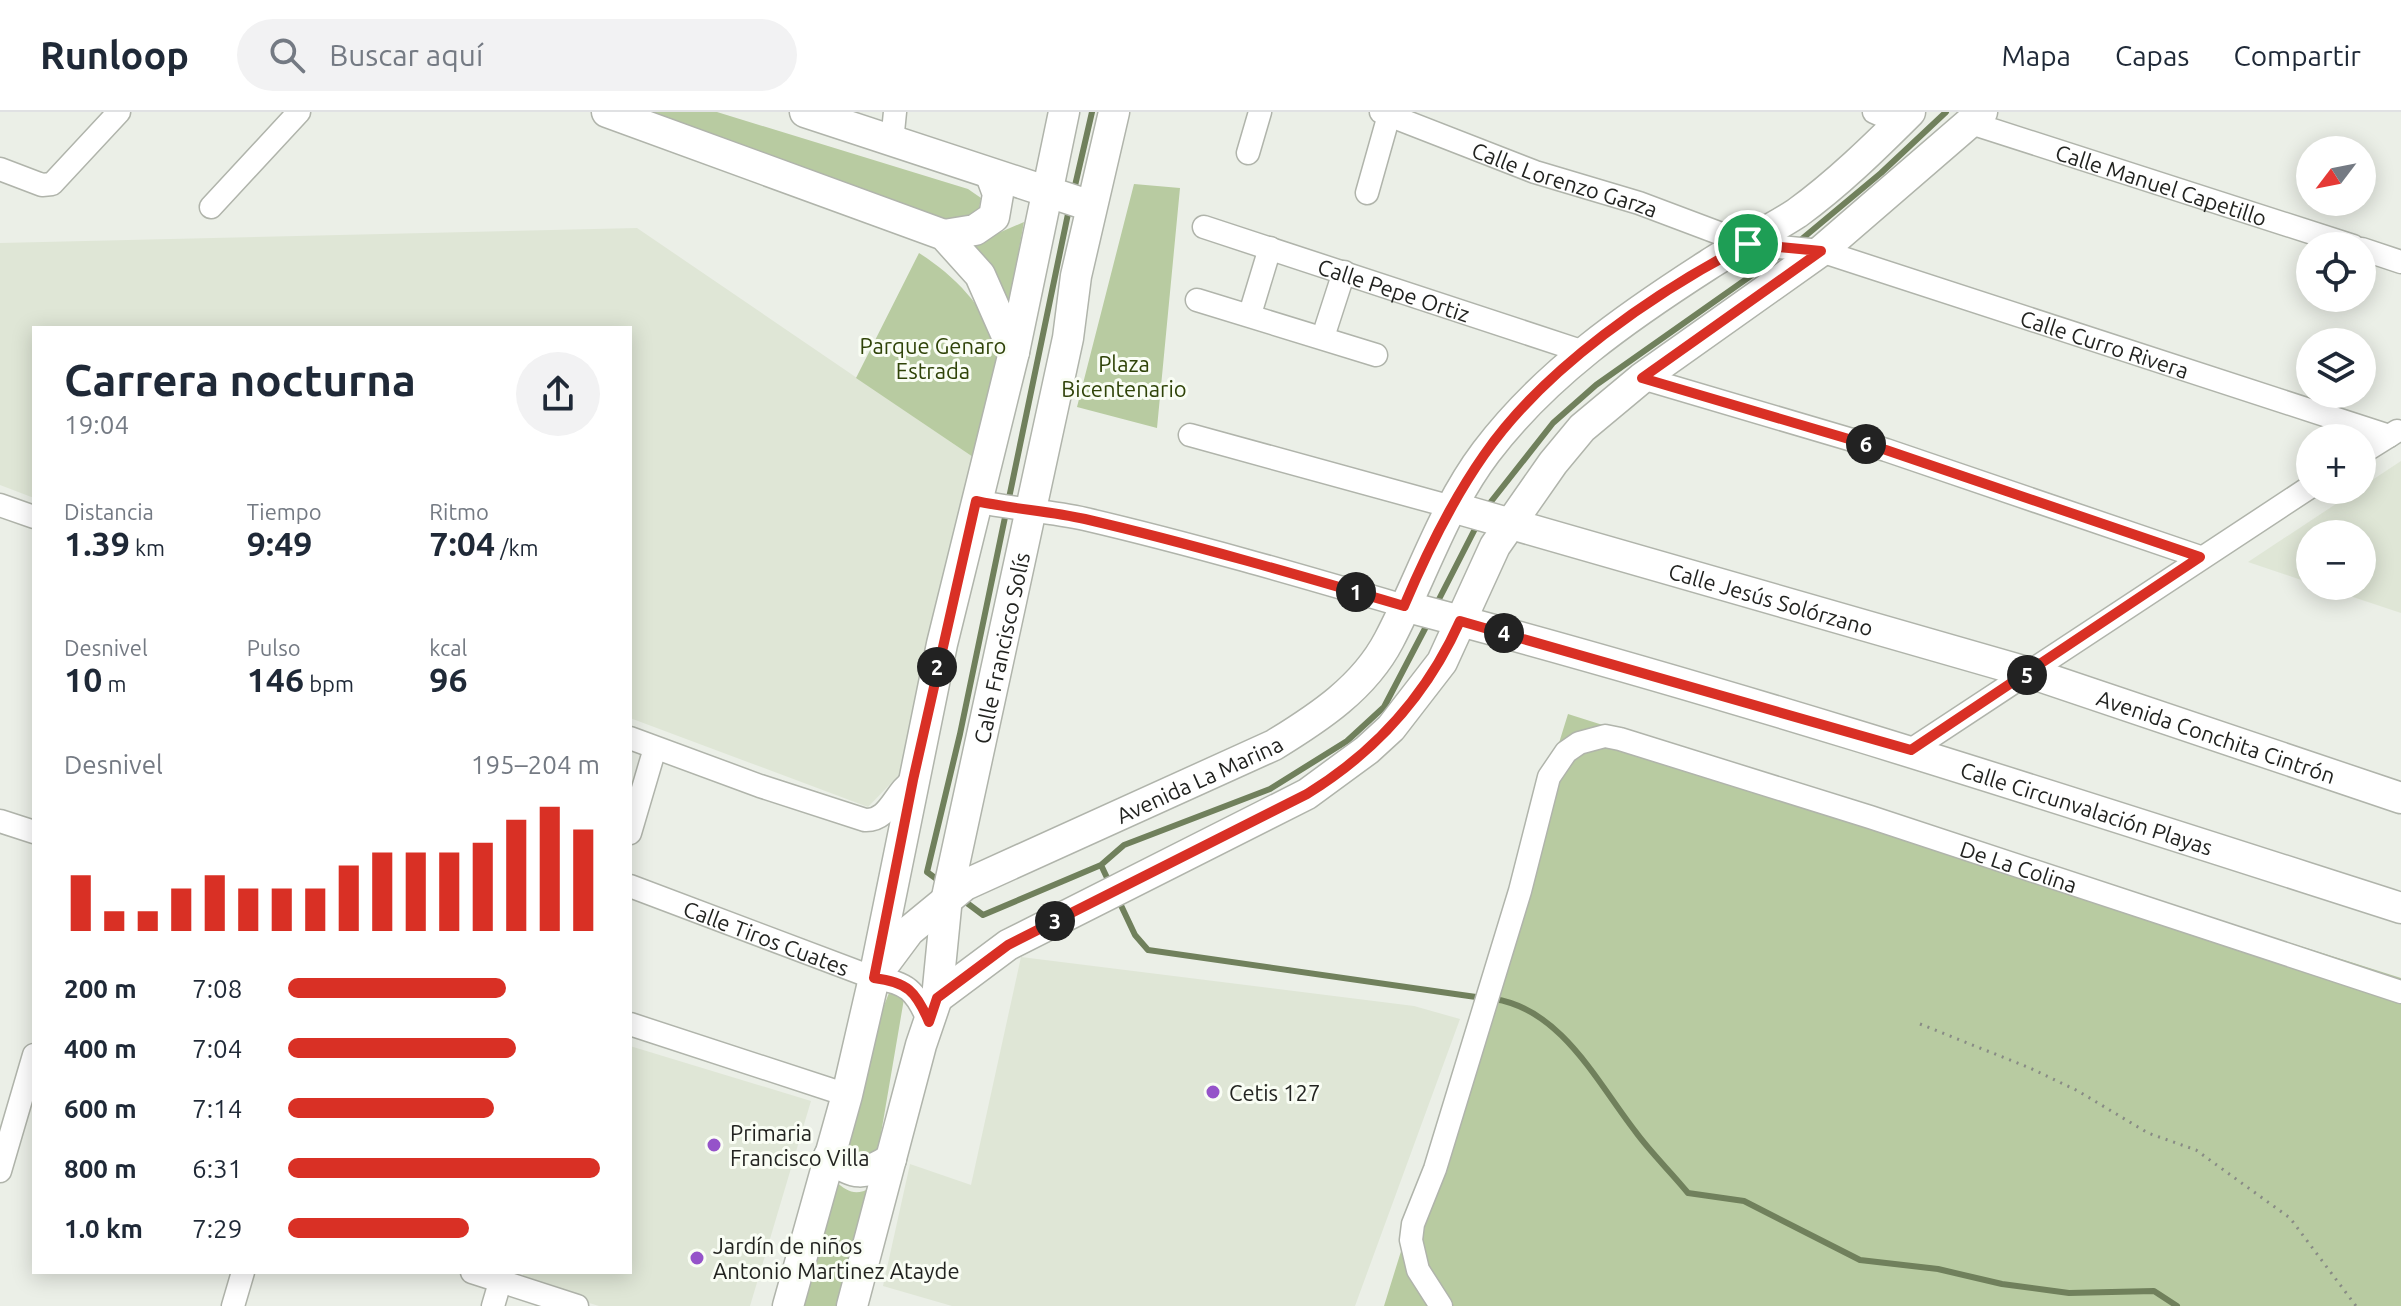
<!DOCTYPE html>
<html lang="es">
<head>
<meta charset="utf-8">
<style>
  body { margin:0; font-family:Ubuntu,sans-serif; background:#f2f2f3; color:#1f2937; height:100vh; display:flex; flex-direction:column; font-size:30px; white-space:nowrap }
  * { box-sizing:border-box; margin:0 }
  p { font-size:26px; color:#747a83 }
  .icon { flex:none; width:44px; height:44px; fill:none; stroke:currentColor; stroke-width:2; stroke-linecap:round; stroke-linejoin:round }
  .map { position:relative; flex:1; overflow:hidden }
  .drawer { position:absolute; left:32px; top:214px; width:600px; height:948px; display:flex; flex-direction:column; background:#fff; border-radius:0px; box-shadow:0 4px 20px #0003 }
  .drawer>* { flex:none }
  .needle { width:52px; rotate:238deg }
  .controls { position:absolute; left:2296px; top:24px; display:grid; gap:16px }
  .controls a { display:grid; place-items:center; width:80px; height:80px; border-radius:50%; background:#fff; box-shadow:0 4px 20px #0003; font-size:40px }
  .pin { position:absolute; display:grid; place-items:center; width:68px; height:68px; color:#fff; margin:-34px; border:4px solid #fff; border-radius:50%; box-shadow:0 2px 8px #0007 }
  .km { position:absolute; width:40px; height:40px; margin:-20px; border-radius:50%; background:#222; color:#fff; font-size:22px; line-height:40px; text-align:center }
  .round { display:grid; place-items:center; flex:none; width:84px; height:84px; border-radius:42px; background:#f2f2f3 }
  .summary { display:flex; align-items:center; justify-content:space-between; height:136px; padding:0 32px }
  h1 { font-size:44px; font-weight:700; line-height:60px }
  .metrics { display:grid; grid-template-columns:repeat(3,1fr); gap:12px; height:136px; padding:8px 32px }
  .metrics div { display:grid; align-content:center }
  .metrics b { font-size:34px; font-weight:700 }
  .metrics small { font-size:22px; font-weight:400 }
  .metrics p { font-size:22px }
  .chart { height:224px; padding:16px 32px }
  .chart p { display:flex; justify-content:space-between }
  .chart svg { width:100%; height:144px; margin-top:8px; stroke:#d93025; stroke-width:6 }
  ul { padding:0 32px; list-style:none; font-size:26px }
  li { display:grid; grid-template-columns:128px 96px 1fr; align-items:center; height:60px }
  li i { height:20px; border-radius:10px; background:#d93025 }
  header { display:flex; align-items:center; gap:48px; box-sizing:border-box; height:112px; padding:0 40px; background:#fff; border-bottom:2px solid #e0e1e3 }
  header strong { font-size:38px }
  nav { display:flex; gap:44px; margin-inline-start:auto; font-size:28px }
  .search { width:560px; height:72px; background:#f2f2f3; display:flex; align-items:center; gap:20px; box-sizing:border-box; padding:0 28px; border-radius:44px; color:#747a83; font-size:30px }
  .map>svg:first-child { display:block }
  .built { fill:#dfe6d6 }
  .green { fill:#b8cba1 }
  .lines { fill:none; stroke-linecap:round; stroke-linejoin:round }
  .stream { stroke:#70805c; stroke-width:6 }
  .street-casing { stroke:#b0b4ab; stroke-width:25 }
  .secondary-casing { stroke:#b0b4ab; stroke-width:33 }
  .path { stroke:#888b85; stroke-width:3; stroke-dasharray:2 6; stroke-linecap:butt }
  .street { stroke:#fff; stroke-width:22 }
  .secondary { stroke:#fff; stroke-width:30 }
  .route-casing { stroke:#fff; stroke-width:16 }
  .route { stroke:#d93025; stroke-width:10 }
  .poi-dot { fill:#9553c9; stroke:#f9fdf4; stroke-width:3 }
  .labels { text-anchor:middle; dominant-baseline:central; stroke-width:6; stroke-linejoin:round; paint-order:stroke }
  .street-label { font-size:22px; fill:#222320; stroke:#f9fdf4 }
  .park-label { font-size:22px; fill:#2f4308; stroke:#f9fdf4 }
  .poi-label { font-size:22px; fill:#222320; stroke:#f9fdf4; text-anchor:start }
</style>
</head>
<body>
<header>
<strong>Runloop</strong>
<div class="search"><svg class="icon" aria-label="search" viewBox="0 0 24 24"><circle cx="10" cy="10" r="6"/><path d="M15 15l6 6"/></svg>Buscar aquí</div>
<nav><a>Mapa</a><a>Capas</a><a>Compartir</a></nav>
</header>
<div class="map">
<svg width="2401" height="1194" viewBox="0 0 2401 1194">
  <rect width="100%" height="100%" fill="#ebefe7"/>
  <path class="built" d="M637,116L973,345L899,663L868,695L630,606V216H34V386L0,373V131Z
    M2401,349V501L2320,474H2362V422H2310V471L2248,450Z
    M1021,845L1414,894L1460,907L1355,1194H952L883,1174L910,1052L971,1073Z
    M630,934L811,989L750,1194H599L521,1170L524,1160H630Z"/>
  <path class="green" d="M643,0H717L968,77L981,86L978,102L958,115Z
    M1134,72L1180,76L1157,316L1077,295Z
    M1024,110L1009,193L973,132Z
    M919,141C952,162 987,195 996,235C1000,252 978,324 973,345L856,266Z
    M1568,602L2401,866V1194H1384Z
    M891,876L905,881L877,1045L863,1054L846,1043L867,936Z
    M835,1069C848,1080 855,1084 871,1076L839,1194H797Z"/>
  <g class="lines">
    <path class="stream" d="M1074,78L1092,0
      M1797,131L1881,61L1946,0
      M1486,396L1553,311L1596,273L1782,142
      M1435,495L1477,413
      M1109,770L1101,753L1124,733L1270,677L1347,629L1384,595L1429,509
      M942,771L927,760L960,622L1069,97
      M1118,787L1135,823L1148,838L1483,886
      M963,788L983,803L1101,753
      M1494,887C1561,897 1597,970 1635,1019C1651,1041 1671,1060 1688,1081L1744,1089L1860,1148L1938,1157L2002,1172L2069,1181L2154,1179L2177,1194"/>
    <defs>
      <g id="street">
        <path id="s1" d="M1381,0L1535,60L1639,91L1748,132L1821,139L2389,324"/>
        <path d="M1874,0L1899,11"/>
        <path id="s2" d="M1971,11L2353,134"/>
        <path d="M892,30L895,0"/>
        <path d="M1248,41L1260,0"/>
        <path d="M0,57L42,73L52,72L119,0"/>
        <path d="M1367,81L1389,3"/>
        <path d="M211,95L299,0"/>
        <path id="s3" d="M1204,115L1584,240"/>
        <path d="M2362,137L2401,150"/>
        <path d="M1197,188L1376,243"/>
        <path d="M1250,202L1270,136"/>
        <path d="M1323,225L1344,160"/>
        <path d="M1642,266L1886,338L2200,445"/>
        <path d="M1190,323L1452,395"/>
        <path d="M2362,341L2397,319"/>
        <path d="M976,389C1012,397 1049,399 1085,407C1192,432 1298,463 1404,494"/>
        <path d="M0,393L34,405"/>
        <path d="M630,626L760,674L865,708C890,709 894,679 913,668"/>
        <path d="M1911,638L2310,375"/>
        <path d="M0,709L34,720"/>
        <path d="M630,721L655,636"/>
        <path id="s4" d="M630,774L874,866C907,870 916,879 929,910"/>
        <path d="M630,912L847,983"/>
        <path d="M0,1059L34,943"/>
        <path d="M472,1160L577,1194"/>
        <path d="M233,1194L243,1160"/>
        <path d="M493,1194L503,1160"/>
        <path id="s5" d="M1441,1194L1418,1158L1411,1128L1413,1112L1435,1057L1520,779L1549,665L1566,640L1579,631L1605,624L1620,627L1870,705L2401,880"/>
      </g>
      <g id="secondary">
        <path d="M607,0L944,123L980,163L1014,240"/>
        <path d="M805,0L1091,94"/>
        <path d="M944,123L975,118L994,105L998,82L991,63"/>
        <path id="s6" d="M1452,395L2030,561L2401,686"/>
        <path id="s7" d="M1404,494C1740,582 2070,690 2401,796"/>
        <path id="s8" d="M874,866L909,819L965,773L1274,633C1318,606 1364,576 1389,528C1422,465 1443,397 1486,340C1545,262 1627,205 1708,153C1737,134 1768,120 1797,101C1837,72 1875,35 1910,0"/>
        <path d="M937,886L1008,833L1307,682L1367,638L1391,616L1442,550L1495,434L1553,351L1582,316L1642,266L1821,139L1982,0"/>
        <path d="M829,1044C853,1064 865,1064 891,1047"/>
        <path d="M788,1194L847,983L874,866L942,532L1014,240L1064,0"/>
        <path id="s9" d="M852,1194L921,933L937,886L947,785L1068,226L1076,164L1114,0"/>
      </g>
    </defs>
    <use href="#street" class="street-casing"/>
    <use href="#secondary" class="secondary-casing"/>
    <path class="path" d="M1920,912L2030,956L2078,979L2148,1021L2196,1038L2290,1106L2356,1194"/>
    <use href="#street" class="street"/>
    <use href="#secondary" class="secondary"/>
  </g>
  <g class="lines">
    <defs>
      <path id="route" d="M1748,132L1821,139L1642,266L1886,338L2200,445L1911,638L1460,509C1427,583 1377,639 1307,682L1008,833L937,886L929,910C916,879 907,870 874,866L913,668L976,389C1012,397 1049,399 1085,407C1192,432 1298,463 1404,494C1426,442 1451,390 1484,343C1544,256 1655,180 1748,132Z"/>
    </defs>
    <use href="#route" class="route-casing"/>
    <use href="#route" class="route"/>
  </g>
  <g class="poi-dot">
    <circle cx="1213" cy="980" r="8"/>
    <circle cx="714" cy="1033" r="8"/>
    <circle cx="697" cy="1146" r="8"/>
  </g>
  <g class="labels">
    <g class="street-label">
      <text stroke="none"><textPath href="#s1" startOffset="196">Calle Lorenzo Garza</textPath></text>
      <text stroke="none"><textPath href="#s2" startOffset="200">Calle Manuel Capetillo</textPath></text>
      <text stroke="none"><textPath href="#s3" startOffset="200">Calle Pepe Ortiz</textPath></text>
      <text stroke="none"><textPath href="#s1" startOffset="762">Calle Curro Rivera</textPath></text>
      <text stroke="none"><textPath href="#s6" startOffset="332">Calle Jesús Solórzano</textPath></text>
      <text stroke="none"><textPath href="#s9" startOffset="676">Calle Francisco Solís</textPath></text>
      <text stroke="none"><textPath href="#s6" startOffset="798">Avenida Conchita Cintrón</textPath></text>
      <text stroke="none"><textPath href="#s8" startOffset="388">Avenida La Marina</textPath></text>
      <text stroke="none"><textPath href="#s7" startOffset="712">Calle Circunvalación Playas</textPath></text>
      <text stroke="none"><textPath href="#s5" startOffset="1064">De La Colina</textPath></text>
      <text stroke="none"><textPath href="#s4" startOffset="146">Calle Tiros Cuates</textPath></text>
    </g>
    <g class="park-label">
      <text x="933" y="233">Parque Genaro<tspan x="933" dy="25">Estrada</tspan></text>
      <text x="1124" y="251">Plaza<tspan x="1124" dy="25">Bicentenario</tspan></text>
    </g>
    <g class="poi-label">
      <text x="1229" y="980">Cetis 127</text>
      <text x="730" y="1020">Primaria<tspan x="730" dy="25">Francisco Villa</tspan></text>
      <text x="713" y="1133">Jardín de niños<tspan x="713" dy="25">Antonio Martinez Atayde</tspan></text>
    </g>
  </g>
</svg>
<div class="controls">
<a><svg class="needle" viewBox="-14 -14 28 28"><path d="M0-13l5 13h-10z" fill="#e53935"/><path d="M0 13l5-13h-10z" fill="#747a83"/></svg></a>
<a><svg class="icon" aria-label="locate" viewBox="0 0 24 24"><circle cx="12" cy="12" r="6"/><path d="M12 2v4M12 18v4M2 12h4M18 12h4"/></svg></a>
<a><svg class="icon" aria-label="layers" viewBox="0 0 24 24"><path d="M12 4l9 5-9 5-9-5zM3 14l9 5 9-5"/></svg></a>
<a>+</a>
<a>−</a>
</div>
<div class="pin" style="left:1748px;top:132px;background:#1e9e55"><svg class="icon" aria-label="arrive" viewBox="0 0 24 24"><path d="M6 21V4h12l-3 4 3 4H6"/></svg></div>
<b class="km" style="left:1356px;top:480px">1</b>
<b class="km" style="left:937px;top:555px">2</b>
<b class="km" style="left:1055px;top:809px">3</b>
<b class="km" style="left:1504px;top:521px">4</b>
<b class="km" style="left:2027px;top:563px">5</b>
<b class="km" style="left:1866px;top:332px">6</b>
<section class="drawer">
<div class="summary"><div><h1>Carrera nocturna</h1><p>19:04</p></div><a class="round"><svg class="icon" aria-label="share" viewBox="0 0 24 24"><path d="M12 15V3M7 8l5-5 5 5M5 13v7h14v-7"/></svg></a></div>
<div class="metrics">
<div><p>Distancia</p><b>1.39<small> km</small></b></div>
<div><p>Tiempo</p><b>9:49</b></div>
<div><p>Ritmo</p><b>7:04<small> /km</small></b></div>
</div>
<div class="metrics">
<div><p>Desnivel</p><b>10<small> m</small></b></div>
<div><p>Pulso</p><b>146<small> bpm</small></b></div>
<div><p>kcal</p><b>96</b></div>
</div>
<div class="chart"><p><span>Desnivel</span>195–204 m</p>
<svg viewBox="0 0 160 44" preserveAspectRatio="none"><path d="M5 44V27M15 44V38M25 44V38M35 44V31M45 44V27M55 44V31M65 44V31M75 44V31M85 44V24M95 44V20M105 44V20M115 44V20M125 44V17M135 44V10M145 44V6M155 44V13"/></svg>
</div>
<ul>
<li><b>200 m</b>7:08<i style="width:70%"></i></li>
<li><b>400 m</b>7:04<i style="width:73%"></i></li>
<li><b>600 m</b>7:14<i style="width:66%"></i></li>
<li><b>800 m</b>6:31<i style="width:100%"></i></li>
<li><b>1.0 km</b>7:29<i style="width:58%"></i></li>
</ul>
</section>
</div>
</body>
</html>
